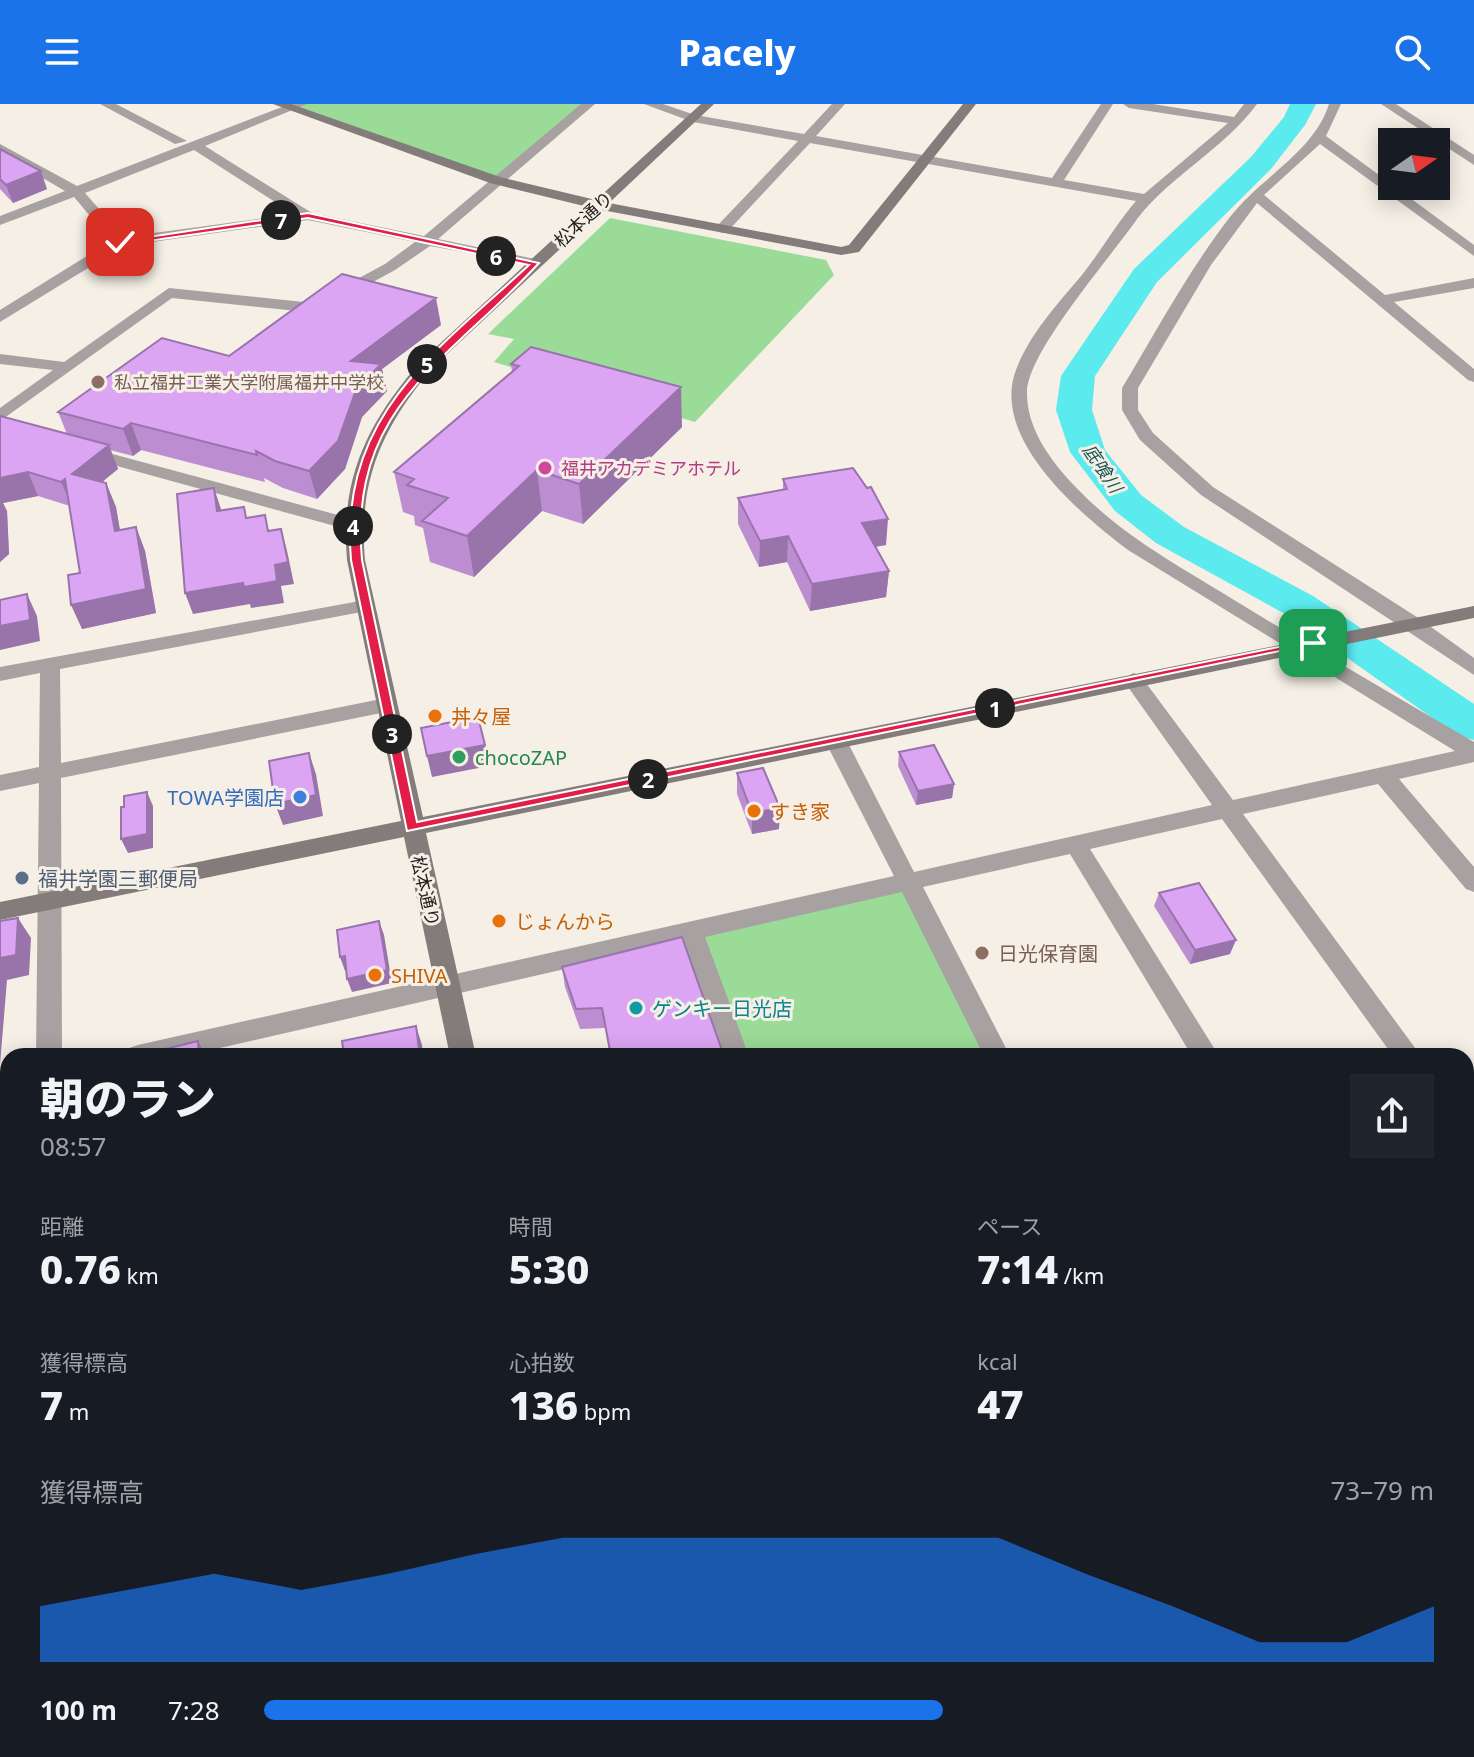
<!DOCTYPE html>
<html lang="ja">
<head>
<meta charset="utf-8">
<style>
  body { margin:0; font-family:"Noto Sans","Noto Sans JP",sans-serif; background:#20242c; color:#f1f3f6; height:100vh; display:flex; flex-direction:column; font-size:30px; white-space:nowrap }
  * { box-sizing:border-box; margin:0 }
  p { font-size:26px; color:#9ea1a6 }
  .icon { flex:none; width:44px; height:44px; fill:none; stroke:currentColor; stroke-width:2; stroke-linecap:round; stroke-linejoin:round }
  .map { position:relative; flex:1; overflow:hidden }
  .side { position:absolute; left:0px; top:944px; width:1474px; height:710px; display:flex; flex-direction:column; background:#171b24; border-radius:24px 24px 0 0; box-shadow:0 4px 20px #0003 }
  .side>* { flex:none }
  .needle { width:52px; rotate:76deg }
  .fabs { position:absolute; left:1378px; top:24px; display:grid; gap:16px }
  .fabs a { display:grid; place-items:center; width:72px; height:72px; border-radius:0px; background:#171b24; box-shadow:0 4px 20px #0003; font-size:40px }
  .pin { position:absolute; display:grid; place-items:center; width:68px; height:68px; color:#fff; margin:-34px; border-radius:16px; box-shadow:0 4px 12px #0006 }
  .km { position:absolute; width:40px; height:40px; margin:-20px; border-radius:50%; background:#222; color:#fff; font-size:22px; line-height:40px; text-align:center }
  .round { display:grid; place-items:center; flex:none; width:84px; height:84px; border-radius:0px; background:#20242c }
  .overview { display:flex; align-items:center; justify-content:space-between; height:136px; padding:0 40px }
  h1 { font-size:44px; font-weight:800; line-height:60px }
  .figures { display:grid; grid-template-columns:repeat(3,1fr); gap:12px; height:136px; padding:8px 40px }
  .figures div { display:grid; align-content:center }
  .figures b { font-size:40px; font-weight:800 }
  .figures small { font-size:22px; font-weight:400 }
  .figures p { font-size:22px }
  .chart { height:224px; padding:16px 40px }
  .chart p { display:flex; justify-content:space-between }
  .chart svg { width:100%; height:144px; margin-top:8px; fill:#1a73e8; opacity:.7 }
  ul { padding:0 40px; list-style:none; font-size:26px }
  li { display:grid; grid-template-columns:128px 96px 1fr; align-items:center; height:60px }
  li i { height:20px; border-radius:10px; background:#1a73e8 }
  header { display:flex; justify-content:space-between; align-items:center; height:104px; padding:0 40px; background:#1a73e8; color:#fff; font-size:36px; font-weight:800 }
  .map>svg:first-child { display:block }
  .green { fill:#9adb98 }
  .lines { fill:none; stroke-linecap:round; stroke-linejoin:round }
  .river { fill:#5beaee; fill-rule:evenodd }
  .street { fill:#a7a1a1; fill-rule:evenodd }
  .secondary { fill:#847c7b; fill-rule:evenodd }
  .wall { fill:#bc8ed1 }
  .shaded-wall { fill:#9974aa }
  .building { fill:#dba5f3; stroke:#9974aa; stroke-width:2 }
  .route { fill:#e11d48; stroke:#fff; stroke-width:2 }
  .education-dot { fill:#8d6e63; stroke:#f5efe5; stroke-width:3 }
  .hotel-dot { fill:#d1479c; stroke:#f5efe5; stroke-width:3 }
  .food-dot { fill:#e8710a; stroke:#f5efe5; stroke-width:3 }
  .leisure-dot { fill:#2e9e5b; stroke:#f5efe5; stroke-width:3 }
  .shop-dot { fill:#3f7fe0; stroke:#f5efe5; stroke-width:3 }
  .service-dot { fill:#5c6f8a; stroke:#f5efe5; stroke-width:3 }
  .culture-dot { fill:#0f9aa8; stroke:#f5efe5; stroke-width:3 }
  .labels { text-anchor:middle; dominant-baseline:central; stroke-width:6; stroke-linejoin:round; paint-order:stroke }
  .far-street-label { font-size:18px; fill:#23211d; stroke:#f5efe5 }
  .far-education-label { font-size:18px; fill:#785e54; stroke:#f5efe5; text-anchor:start }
  .far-hotel-label { font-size:18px; fill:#b23c85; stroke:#f5efe5; text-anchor:start }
  .far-water-label { font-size:18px; font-style:italic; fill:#165455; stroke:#f5efe5 }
  .food-label { font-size:20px; fill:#c56008; stroke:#f5efe5; text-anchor:start }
  .leisure-label { font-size:20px; fill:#27864d; stroke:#f5efe5; text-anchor:start }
  .shop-label { font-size:20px; fill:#366cbe; stroke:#f5efe5; text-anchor:end }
  .service-label { font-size:20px; fill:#4e5e75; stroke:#f5efe5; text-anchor:start }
  .education-label { font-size:20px; fill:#785e54; stroke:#f5efe5; text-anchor:start }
  .culture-label { font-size:20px; fill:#0d838f; stroke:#f5efe5; text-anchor:start }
</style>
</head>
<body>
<header><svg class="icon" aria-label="menu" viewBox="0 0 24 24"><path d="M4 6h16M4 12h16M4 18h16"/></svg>Pacely<svg class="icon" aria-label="search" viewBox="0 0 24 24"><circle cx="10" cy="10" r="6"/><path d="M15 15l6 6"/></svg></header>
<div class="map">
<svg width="1474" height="1653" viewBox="0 0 1474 1653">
  <rect width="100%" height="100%" fill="#f5efe5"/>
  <path class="green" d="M301,0H589L495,76L294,2Z
    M610,114L826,156L834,171L695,318L494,258L514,235L488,230Z
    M908,779L992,941L950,952H750L691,828Z"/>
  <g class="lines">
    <path class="river" d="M1290,0H1316L1305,21L1271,65L1157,178L1095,272L1092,306L1105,346L1141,391L1184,423L1313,492L1474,600V636L1458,632L1285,510L1156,439L1115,407L1070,348L1056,306L1061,272L1134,165L1251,53L1284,13Z"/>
    <path class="street" d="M100,0H116L187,37L175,40Z
      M290,0H307L205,42L312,109L424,132L581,0H595L438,135L540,156V162L430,142L395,166L316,209L172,194L0,317V304L53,266L0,260V250L64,258L169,184L313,199L385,160L415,138L308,116L124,142L0,218V206L111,137L74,93L0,121V112L65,87L0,49V40L77,82ZM194,46L294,110L124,133L85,89Z
      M644,0H663L695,11L804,30L832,0H845L816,32L1052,74L1101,0H1113L1064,76L1144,90L1228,19L1129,4L1123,0H1153L1234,13L1244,0H1257C1224,45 1171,71 1137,115C1111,153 1028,247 1027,288C1026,332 1063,372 1093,400C1135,439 1186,466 1234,496C1313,544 1393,591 1474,638V658L1399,675L1474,763V788L1466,785L1378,680L1243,710L1421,952H1393L1222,715L1090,745L1219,952H1192L1070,750L923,783L1010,952H984L902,788L705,833L749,952H723L683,838L185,952H125L129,944L138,941L894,772L825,637L828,632H844L847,637L914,768L1212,701L1123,576L1133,569L1140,571L1233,696L1455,647L1128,446C1080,410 990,334 1016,266C1029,231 1058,199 1082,171C1101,147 1116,120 1136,97L810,39L727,128L722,129L715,125L717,122L798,37L693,18Z
      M1329,0H1341L1326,32L1474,141V152L1320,40L1264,91L1385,191L1474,174V184L1394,198L1474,265V278L1468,276L1257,99L1211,161L1138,284V306L1153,329L1213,383L1420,515L1474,554V571L1201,391L1140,336L1122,306V284C1157,226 1189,166 1230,113C1261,73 1314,48 1329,0Z
      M1381,0H1396L1474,51V61Z
      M83,342L360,417L362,421L353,427L77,351L74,347L77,343Z
      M365,496L375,502L372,506L60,565L61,659L386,594L393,596L396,601L393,606L386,608L61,674L62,952H36L39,679L0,687V671L39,663L40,569L0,577V563Z
      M8,970V992L0,994V972Z
      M1466,1019L1474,1022V1054L1466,1051Z
      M1474,1083V1107L1466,1110V1086Z
      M1466,1359L1474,1363V1404L1466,1401Z
      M8,1521V1555L0,1557V1523Z
      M24,1646H60V1653H24Z
      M279,1646H315L316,1653H280Z
      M973,1646H1009L1011,1653H975Z
      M1333,1646H1370L1373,1653H1336Z"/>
    <path class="secondary" d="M273,0H291L500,73L596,96L701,0H714L609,99L841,143L849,141L963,0H976L859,148L841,151L602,106L433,263C382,324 358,376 365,456L423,713L1474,502V514L426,729L476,952H450L404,733L0,816V798L401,717L347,456C340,373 368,318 421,257L588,103L490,79Z
      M600,1646H636L637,1653H601Z"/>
  </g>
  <path class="wall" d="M0,45L47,85L13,99L0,85Z
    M441,221L382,265L387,287L362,313L345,365L317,395L283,384L264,374L265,378L141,346L133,352L110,346L118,365L102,378L106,379L116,403L120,426L136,423L145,447L156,509L82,525L80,469L70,402L38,392L3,399L7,407L9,450L0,458V312L67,330L58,308L229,252Z
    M531,243L682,323L583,420L542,407L474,473L430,458L423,424L415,421L414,412L403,408L394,368L512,268L511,260Z
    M783,375L886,441L875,443L889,467L886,493L810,507L787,458L759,463L738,420V394L783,386Z
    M899,648L954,680L952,694L916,701L898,662Z
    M737,669L779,725L752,730L737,690Z
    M1159,789L1230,850L1190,860L1154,802Z
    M562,863L724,952H610L605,924L580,925L565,883Z"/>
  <path class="shaded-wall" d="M41,67L47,85L13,99L6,81Z
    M436,194L441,221L382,265L387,287L362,313L345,365L317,395L309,367L351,257Z
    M681,283L682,323L583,420L579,380Z
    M131,319L141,346L133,352L123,325Z
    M109,341L118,365L82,394L72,370Z
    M537,366L542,407L474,473L467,432Z
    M28,368L38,392L3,399L7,407L9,450L0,458V374Z
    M65,375L72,402L61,378Z
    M106,379L116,403L124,451L115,427Z
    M214,384L221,405L224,429L217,407Z
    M888,415L886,441L860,445L862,419Z
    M136,423L145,447L156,509L82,525L71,501Z
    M281,425L287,447L294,480L281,482L284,499L251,504L250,500L193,510L185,489L275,461Z
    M788,432L787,458L759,463L760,437Z
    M889,467L886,493L810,507L812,480Z
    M27,490L37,512L40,537L0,546V522Z
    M485,641L489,662L432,673L427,652Z
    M309,649L316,670L323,712L283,721L275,700Z
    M954,680L952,694L916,701L918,687Z
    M147,688L153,702V744L128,749L121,735Z
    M780,704L779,725L752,730V709Z
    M18,814L31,834L29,871L7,876L0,961V854Z
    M379,817L384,831L392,879L352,888L347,875Z
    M1236,836L1230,850L1190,860L1195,846Z
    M345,852L349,866L345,867L340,853Z
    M416,922L422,941L423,952H420Z
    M198,937L205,951V952H199Z
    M415,1646H432L434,1648L421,1652Z
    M457,1646H472L475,1650L465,1653H434Z
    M530,1646H534L535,1653H531Z"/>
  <path class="building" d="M0,45L41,67L6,81L0,75Z
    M342,170L436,194L351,257L381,260L356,286L338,337L309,367L275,357L256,347L257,351L131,319L123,325L58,308L162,234L229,252Z
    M531,243L681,283L579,380L537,366L467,432L422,417L448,394L407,381L414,375L394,368L519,262L511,260Z
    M0,312L109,341L72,370L106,379L115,427L136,423L146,485L71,501L68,471L80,469L65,375L61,378L28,368L0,374Z
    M853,364L867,384L871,383L888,415L862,419L889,467L812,480L788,432L760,437L738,394L787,385L783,375Z
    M214,384L217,407L244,403L246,414L265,411L268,427L281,425L288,458L275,461L277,477L244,483L243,479L185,489L177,390Z
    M0,393L2,436L0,438Z
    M27,490L30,516L0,522V496Z
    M478,613L485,641L427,652L421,624Z
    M934,641L954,680L918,687L899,648Z
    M309,649L316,691L275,700L269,657Z
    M763,664L780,704L752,709L737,669Z
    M147,688V730L121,735V703H124V692Z
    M1199,779L1236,836L1195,846L1159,789Z
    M18,814L16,851L0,854V817Z
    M379,817L387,866L347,875L345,852L340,853L337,826Z
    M682,833L724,952H611L602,904L576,905L562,863Z
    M416,922L420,952H344L342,937Z
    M198,937L199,952H161V946Z
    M427,1646H457L434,1653H428Z
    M469,1646H530L531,1653H470Z"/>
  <path class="route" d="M308,109L539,159C449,257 348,302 362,456L417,718L1313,536L1318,539L407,727L351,456C339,312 434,249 529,161L308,114L120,141L116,138Z"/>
  <g class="education-dot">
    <circle cx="98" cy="278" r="8"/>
    <circle cx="982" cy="849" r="8"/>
  </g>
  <circle class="hotel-dot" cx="545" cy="364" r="8"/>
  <g class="food-dot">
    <circle cx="435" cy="612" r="8"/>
    <circle cx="754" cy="707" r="8"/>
    <circle cx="499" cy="817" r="8"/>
    <circle cx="375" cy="871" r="8"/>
  </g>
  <circle class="leisure-dot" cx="459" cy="653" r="8"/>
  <circle class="shop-dot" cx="300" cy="693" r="8"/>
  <circle class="service-dot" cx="22" cy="774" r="8"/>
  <circle class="culture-dot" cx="636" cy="904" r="8"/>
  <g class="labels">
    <g class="far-street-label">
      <text transform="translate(583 115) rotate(-43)">松本通り</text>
      <text transform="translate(426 787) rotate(77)">松本通り</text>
    </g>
    <g class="far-education-label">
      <text x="114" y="278">私立福井工業大学附属福井中学校</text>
    </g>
    <g class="far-hotel-label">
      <text x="561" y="364">福井アカデミアホテル</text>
    </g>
    <g class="far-water-label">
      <text transform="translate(1103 364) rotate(56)">底喰川</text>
    </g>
    <g class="food-label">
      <text x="451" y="612">丼々屋</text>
      <text x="770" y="707">すき家</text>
      <text x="515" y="817">じょんから</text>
      <text x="391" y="871">SHIVA</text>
    </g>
    <g class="leisure-label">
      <text x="475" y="653">chocoZAP</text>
    </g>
    <g class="shop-label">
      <text x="284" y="693">TOWA学園店</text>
    </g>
    <g class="service-label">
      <text x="38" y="774">福井学園三郵便局</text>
    </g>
    <g class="education-label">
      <text x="998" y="849">日光保育園</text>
    </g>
    <g class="culture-label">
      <text x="652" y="904">ゲンキー日光店</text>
    </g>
  </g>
</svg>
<div class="fabs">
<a><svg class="needle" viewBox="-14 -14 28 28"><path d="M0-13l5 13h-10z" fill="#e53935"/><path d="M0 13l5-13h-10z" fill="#9ea1a6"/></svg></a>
</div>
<div class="pin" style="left:1313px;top:539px;background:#1e9e55"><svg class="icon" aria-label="arrive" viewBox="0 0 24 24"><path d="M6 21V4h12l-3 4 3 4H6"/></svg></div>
<div class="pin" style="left:120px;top:138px;background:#d93025"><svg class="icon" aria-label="check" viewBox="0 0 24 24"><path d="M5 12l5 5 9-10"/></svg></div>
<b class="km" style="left:995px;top:604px">1</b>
<b class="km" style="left:648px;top:675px">2</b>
<b class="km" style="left:392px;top:630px">3</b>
<b class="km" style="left:353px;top:422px">4</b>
<b class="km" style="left:427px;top:260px">5</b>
<b class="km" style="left:496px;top:152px">6</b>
<b class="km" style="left:281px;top:116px">7</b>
<section class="side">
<div class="overview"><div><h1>朝のラン</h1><p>08:57</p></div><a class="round"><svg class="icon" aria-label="share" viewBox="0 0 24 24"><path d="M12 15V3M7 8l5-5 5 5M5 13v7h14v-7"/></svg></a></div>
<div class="figures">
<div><p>距離</p><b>0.76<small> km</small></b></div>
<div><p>時間</p><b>5:30</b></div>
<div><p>ペース</p><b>7:14<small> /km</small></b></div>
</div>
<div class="figures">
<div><p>獲得標高</p><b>7<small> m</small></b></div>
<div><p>心拍数</p><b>136<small> bpm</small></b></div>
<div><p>kcal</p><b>47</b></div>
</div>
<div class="chart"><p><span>獲得標高</span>73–79 m</p>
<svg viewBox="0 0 160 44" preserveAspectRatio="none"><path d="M0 44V27L10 22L20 17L30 22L40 17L50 11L60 6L70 6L80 6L90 6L100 6L110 6L120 17L130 27L140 38L150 38L160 27V44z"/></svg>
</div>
<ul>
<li><b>100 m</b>7:28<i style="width:58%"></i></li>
</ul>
</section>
</div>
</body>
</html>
